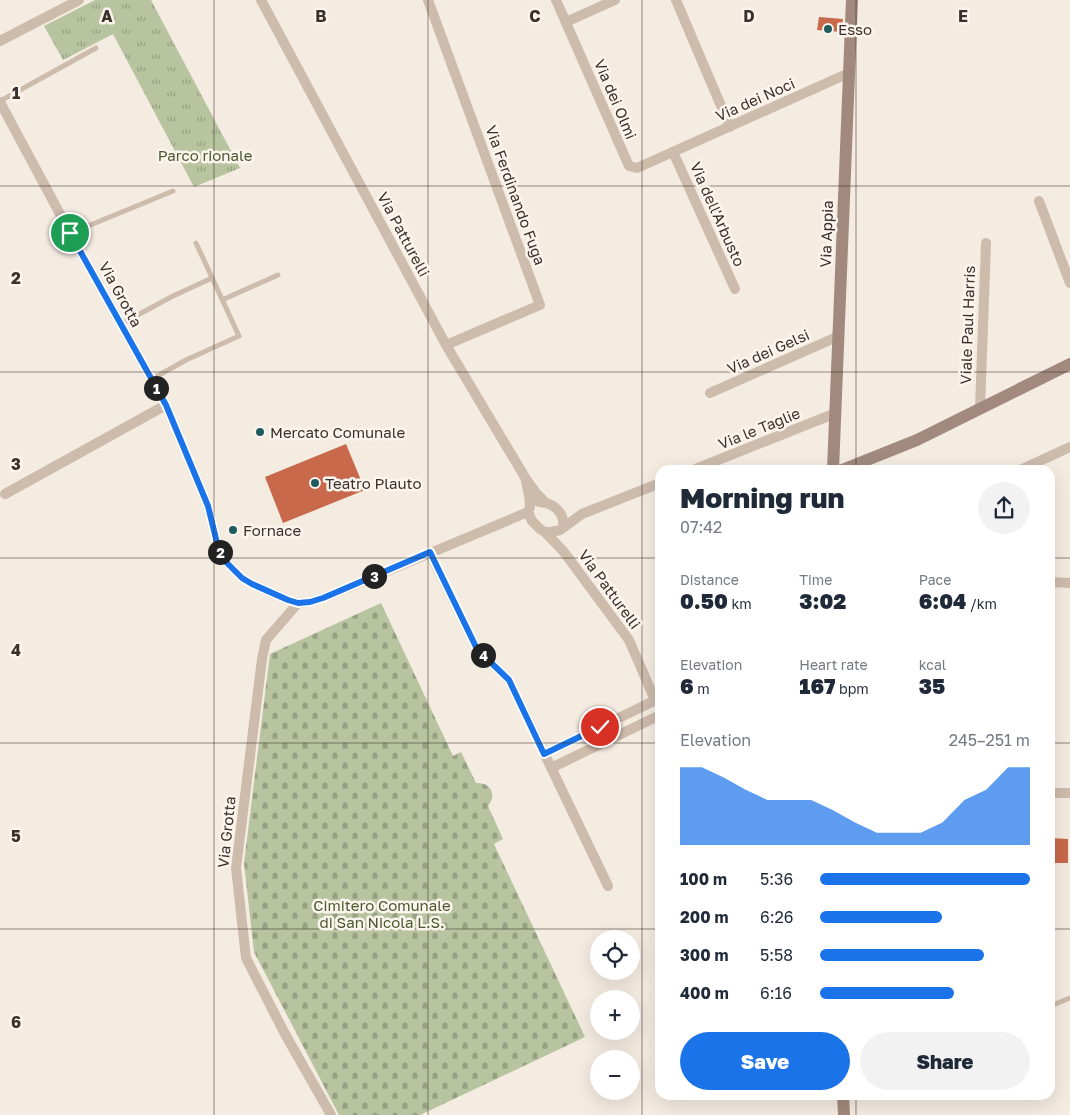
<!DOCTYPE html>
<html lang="en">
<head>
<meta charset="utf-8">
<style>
  body { margin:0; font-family:"Golos Text",sans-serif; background:#f2f2f3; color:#1f2937; height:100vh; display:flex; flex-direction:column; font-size:19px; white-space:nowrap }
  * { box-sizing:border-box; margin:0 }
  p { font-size:16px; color:#747a83 }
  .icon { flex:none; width:28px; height:28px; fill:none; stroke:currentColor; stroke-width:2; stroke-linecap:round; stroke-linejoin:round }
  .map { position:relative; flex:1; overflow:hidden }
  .details { position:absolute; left:655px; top:465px; width:400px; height:635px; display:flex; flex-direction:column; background:#fff; border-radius:15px; box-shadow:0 5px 20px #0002 }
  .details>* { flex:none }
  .buttons { position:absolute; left:590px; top:930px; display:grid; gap:10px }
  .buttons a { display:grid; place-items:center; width:50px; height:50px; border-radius:50%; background:#fff; box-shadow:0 5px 20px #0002; font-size:25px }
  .pin { position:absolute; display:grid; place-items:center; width:42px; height:42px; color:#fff; margin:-21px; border:2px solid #fff; border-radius:50%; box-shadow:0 1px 5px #0007 }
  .km { position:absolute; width:25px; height:25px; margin:-12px; border-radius:50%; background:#222; color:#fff; font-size:14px; line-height:25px; text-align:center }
  .round { display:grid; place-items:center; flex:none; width:52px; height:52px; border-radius:26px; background:#f2f2f3 }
  .head { display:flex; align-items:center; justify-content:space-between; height:85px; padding:0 25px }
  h1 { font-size:28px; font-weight:800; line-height:38px }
  .metrics { display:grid; grid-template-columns:repeat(3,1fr); gap:8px; height:85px; padding:5px 25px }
  .metrics div { display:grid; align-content:center }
  .metrics b { font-size:21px; font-weight:800 }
  .metrics small { font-size:14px; font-weight:400 }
  .metrics p { font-size:14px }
  .chart { height:140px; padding:10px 25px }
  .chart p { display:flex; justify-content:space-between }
  .chart svg { width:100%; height:90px; margin-top:5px; fill:#1a73e8; opacity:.7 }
  .primary-button { display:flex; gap:10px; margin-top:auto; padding:10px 25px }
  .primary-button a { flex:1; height:58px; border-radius:30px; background:#1a73e8; color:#fff; font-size:20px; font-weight:800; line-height:58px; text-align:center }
  .primary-button a+a { background:#f2f2f3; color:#1f2937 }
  ul { padding:0 25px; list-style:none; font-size:16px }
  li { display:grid; grid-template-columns:80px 60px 1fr; align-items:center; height:38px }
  li i { height:12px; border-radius:6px; background:#1a73e8 }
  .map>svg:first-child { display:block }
  .cemetery { fill:url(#cemetery-stones) }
  .park { fill:url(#park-tufts) }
  .building { fill:#c8694b }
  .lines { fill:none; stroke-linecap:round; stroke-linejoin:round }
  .lane { stroke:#cdbbac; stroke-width:5 }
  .street { stroke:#cdbbac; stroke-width:10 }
  .secondary { stroke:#a18a7d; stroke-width:12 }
  .route-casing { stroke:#fff; stroke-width:10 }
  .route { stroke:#1a73e8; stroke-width:6 }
  .grid { fill:none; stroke:#3b302b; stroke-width:1; stroke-opacity:0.55 }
  .poi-dot { fill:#1f5a5e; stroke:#fbf5ee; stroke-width:2 }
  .labels { text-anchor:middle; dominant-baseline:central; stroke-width:5; stroke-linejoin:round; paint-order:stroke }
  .poi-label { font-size:15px; fill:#3b302b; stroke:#fbf5ee; text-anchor:start }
  .street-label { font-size:15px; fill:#3b302b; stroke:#fbf5ee }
  .park-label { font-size:15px; fill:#4a5a2e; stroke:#fbf5ee }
  .grid-label { font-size:16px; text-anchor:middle; font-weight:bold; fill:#3b302b; stroke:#fbf5ee; stroke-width:5; stroke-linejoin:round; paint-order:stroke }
</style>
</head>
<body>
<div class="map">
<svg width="1070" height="1115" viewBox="0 0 1070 1115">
  <defs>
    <pattern id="cemetery-stones" width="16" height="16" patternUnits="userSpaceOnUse" patternTransform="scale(1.25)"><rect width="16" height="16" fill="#b8c4a0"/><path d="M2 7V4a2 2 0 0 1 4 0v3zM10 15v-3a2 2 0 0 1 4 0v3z" fill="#97a083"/></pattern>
    <pattern id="park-tufts" width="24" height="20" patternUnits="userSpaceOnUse" patternTransform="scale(1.25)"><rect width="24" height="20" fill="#b8c4a0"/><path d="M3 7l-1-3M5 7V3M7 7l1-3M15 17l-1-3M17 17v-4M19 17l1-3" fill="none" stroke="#97a083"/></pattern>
  </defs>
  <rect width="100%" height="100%" fill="#f4ebe1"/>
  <path class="cemetery" d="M381,603L453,756L461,752L476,783C491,782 497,795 488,806L503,839L494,844L585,1037L420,1115H339L254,952L244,863L270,654Z"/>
  <path class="park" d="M95,0H151L240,168L194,187L113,34L63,60L44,26Z"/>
  <path class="building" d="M819,17L843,19L841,32L817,30Z
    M346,444L365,490L283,523L265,477Z
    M1050,838L1068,839V863H1050Z"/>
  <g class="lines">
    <path class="lane" d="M0,101L96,48
      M71,233L173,191
      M222,300L278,275
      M121,324L173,296L212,278
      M152,379L186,360L239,336L196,243
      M1050,1006L1070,998"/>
    <path class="street" d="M261,0L446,345L526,479L536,493L545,502
      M428,0L540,305L446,345
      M556,0L629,166L637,168L849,73
      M676,0L730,127
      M566,22L615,0
      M0,41L79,0
      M0,102L75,242L166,405L208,506L217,543L226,562L242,578L252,584L288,600L298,603L310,602L323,598L528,512
      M673,152L735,289
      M1039,201L1070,283
      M710,393L839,336
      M980,409L986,243
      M693,470L836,413
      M1020,470L1070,447
      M526,482L529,495L530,507L528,512L532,521L540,529L545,532L564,552L629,640L655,700
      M5,494L166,405
      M539,502C553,502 565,513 563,527
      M545,532H551L560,530L582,514L660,483
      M430,553L477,649L509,680L608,886
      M1050,582L1070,583
      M298,603L266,640L262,659L236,868L246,958L285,1034L331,1115
      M544,754L660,698
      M551,768L660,715
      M1050,793H1070"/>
    <path class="secondary" d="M833,470L852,0
      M842,470L917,440L1070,364
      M843,1095L844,1115"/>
  </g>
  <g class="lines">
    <defs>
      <path id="route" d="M70,233L166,405L208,506L217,543L226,562L242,578L252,584L288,600L298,603L310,602L323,598L430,552L477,649L509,680L544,754L600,727"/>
    </defs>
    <use href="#route" class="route-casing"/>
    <use href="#route" class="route"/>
  </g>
  <path class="grid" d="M214,0V1115M428,0V1115M642,0V1115M856,0V470M0,186H1070M0,372H1070M0,558H660M1050,558H1070M0,743H660M1050,743H1070M0,929H660M1050,929H1070M856,1095V1115"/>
  <g class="poi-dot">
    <circle cx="828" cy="29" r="5"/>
    <circle cx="260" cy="432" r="5"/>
    <circle cx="315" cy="483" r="5"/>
    <circle cx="233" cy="530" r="5"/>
  </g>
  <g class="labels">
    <g class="poi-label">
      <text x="838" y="29">Esso</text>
      <text x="270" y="432">Mercato Comunale</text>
      <text x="325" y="483">Teatro Plauto</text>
      <text x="243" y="530">Fornace</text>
    </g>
    <g class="street-label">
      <text transform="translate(616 99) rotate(67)">Via dei Olmi</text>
      <text transform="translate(755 99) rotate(-24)">Via dei Noci</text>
      <text transform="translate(516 195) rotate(70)">Via Ferdinando Fuga</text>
      <text transform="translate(718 214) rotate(66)">Via dell'Arbusto</text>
      <text transform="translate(404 234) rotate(62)">Via Patturelli</text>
      <text transform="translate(826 234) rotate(-88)">Via Appia</text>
      <text transform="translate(121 294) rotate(61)">Via Grotta</text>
      <text transform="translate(967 325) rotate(-88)">Viale Paul Harris</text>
      <text transform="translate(768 351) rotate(-24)">Via dei Gelsi</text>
      <text transform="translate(759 428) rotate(-22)">Via le Taglie</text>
      <text transform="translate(610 589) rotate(54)">Via Patturelli</text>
      <text transform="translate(226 832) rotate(-84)">Via Grotta</text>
    </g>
    <g class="park-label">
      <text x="205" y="155">Parco rionale</text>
      <text x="382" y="905">Cimitero Comunale<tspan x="382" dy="17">di San Nicola L.S.</tspan></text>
    </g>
  </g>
  <g class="grid-label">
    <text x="107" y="22">A</text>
    <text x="321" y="22">B</text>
    <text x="535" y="22">C</text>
    <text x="749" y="22">D</text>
    <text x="963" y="22">E</text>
    <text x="16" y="99">1</text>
    <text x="16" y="284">2</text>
    <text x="16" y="470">3</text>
    <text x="16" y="656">4</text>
    <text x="16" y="842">5</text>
    <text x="16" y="1028">6</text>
  </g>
</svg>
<div class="buttons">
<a><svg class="icon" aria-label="locate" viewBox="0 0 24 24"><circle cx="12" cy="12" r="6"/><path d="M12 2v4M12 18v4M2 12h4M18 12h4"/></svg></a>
<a>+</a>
<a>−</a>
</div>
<div class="pin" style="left:70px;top:233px;background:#1e9e55"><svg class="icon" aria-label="arrive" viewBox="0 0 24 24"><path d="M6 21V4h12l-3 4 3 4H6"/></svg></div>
<div class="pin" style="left:600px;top:727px;background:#d93025"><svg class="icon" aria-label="check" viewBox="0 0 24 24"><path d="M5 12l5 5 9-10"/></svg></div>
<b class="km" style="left:156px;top:388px">1</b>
<b class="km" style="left:220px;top:552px">2</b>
<b class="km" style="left:374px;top:576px">3</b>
<b class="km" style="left:483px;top:655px">4</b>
<section class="details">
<div class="head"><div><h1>Morning run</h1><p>07:42</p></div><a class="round"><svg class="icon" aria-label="share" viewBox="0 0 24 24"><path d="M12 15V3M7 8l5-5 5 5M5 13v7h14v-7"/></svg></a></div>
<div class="metrics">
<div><p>Distance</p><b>0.50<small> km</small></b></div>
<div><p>Time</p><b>3:02</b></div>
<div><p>Pace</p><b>6:04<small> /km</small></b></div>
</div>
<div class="metrics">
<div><p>Elevation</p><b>6<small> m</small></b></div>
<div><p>Heart rate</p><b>167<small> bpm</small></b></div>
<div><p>kcal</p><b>35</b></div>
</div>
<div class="chart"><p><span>Elevation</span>245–251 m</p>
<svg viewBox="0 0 160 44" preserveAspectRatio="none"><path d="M0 44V6L10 6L20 11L30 17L40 22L50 22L60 22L70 27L80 33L90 38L100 38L110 38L120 33L130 22L140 17L150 6L160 6V44z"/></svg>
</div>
<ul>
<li><b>100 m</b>5:36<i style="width:100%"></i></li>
<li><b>200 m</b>6:26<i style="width:58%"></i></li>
<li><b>300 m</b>5:58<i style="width:78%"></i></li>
<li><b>400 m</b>6:16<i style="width:64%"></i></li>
</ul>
<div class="primary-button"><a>Save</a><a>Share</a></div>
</section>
</div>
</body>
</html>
